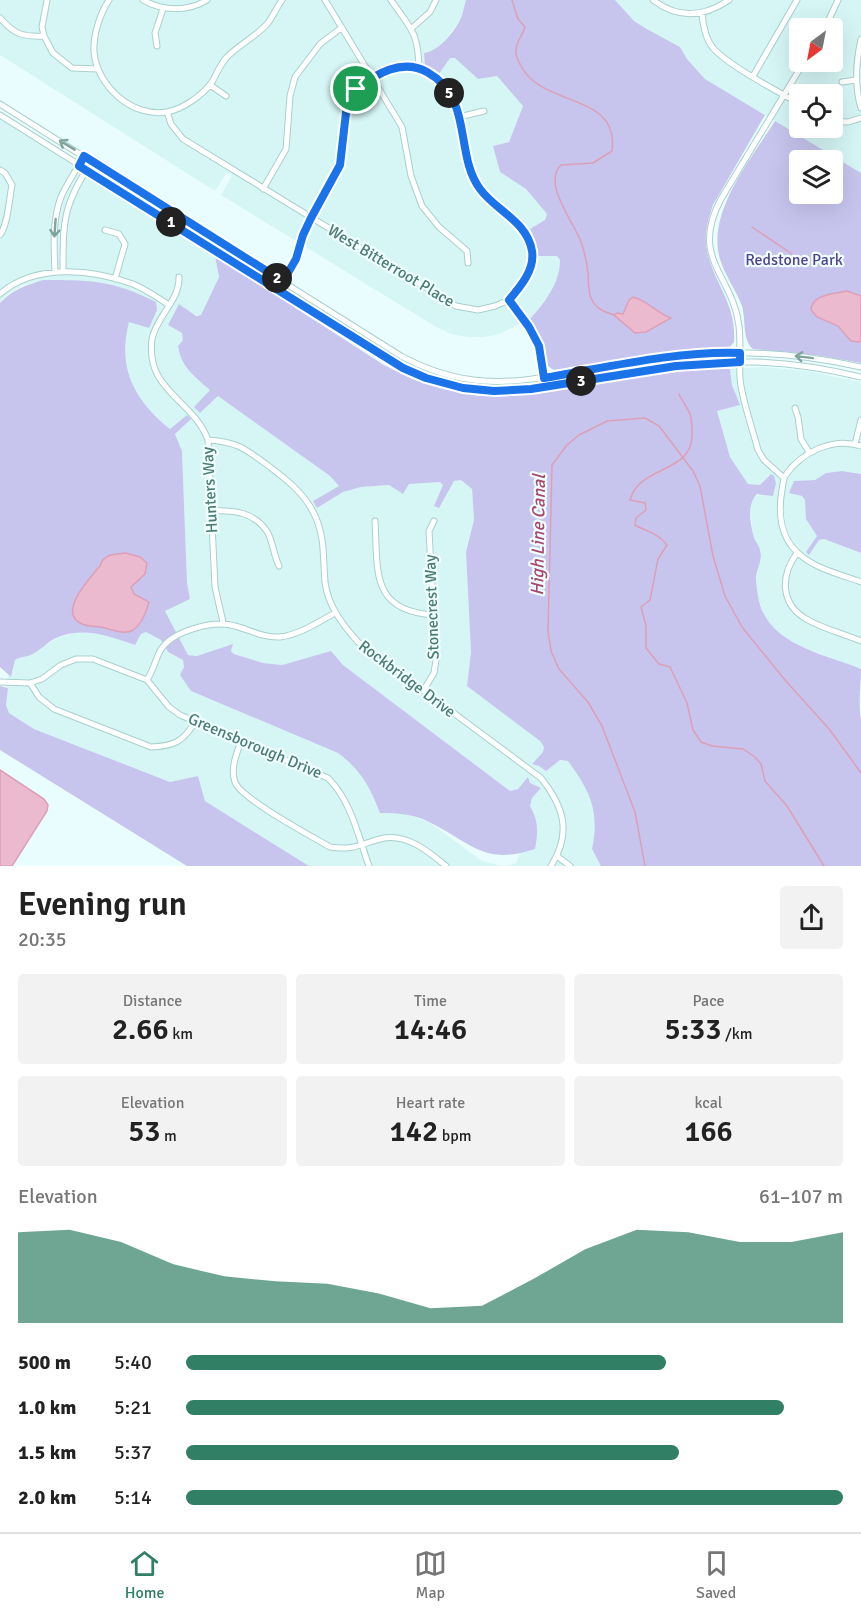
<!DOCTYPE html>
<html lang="en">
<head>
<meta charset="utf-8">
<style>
  body { margin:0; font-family:Signika,sans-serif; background:#f2f2f2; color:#222; height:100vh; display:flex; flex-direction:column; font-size:22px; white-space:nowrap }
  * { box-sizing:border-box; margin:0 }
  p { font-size:20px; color:#767676 }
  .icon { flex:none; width:33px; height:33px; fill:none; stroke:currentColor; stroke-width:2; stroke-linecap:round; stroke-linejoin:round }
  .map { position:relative; height:866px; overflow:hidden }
  .side { display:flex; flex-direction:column; background:#fff; flex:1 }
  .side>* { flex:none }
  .needle { width:39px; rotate:212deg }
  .controls { position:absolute; left:789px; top:18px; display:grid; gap:12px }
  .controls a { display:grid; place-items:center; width:54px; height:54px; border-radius:6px; background:#fff; box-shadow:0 6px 24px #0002; font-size:30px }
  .pin { position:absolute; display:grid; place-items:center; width:51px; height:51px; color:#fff; margin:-26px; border:3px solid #fff; border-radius:50%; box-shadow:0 2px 6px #0007 }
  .km { position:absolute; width:30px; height:30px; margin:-15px; border-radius:50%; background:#222; color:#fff; font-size:16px; line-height:30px; text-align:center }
  .round { display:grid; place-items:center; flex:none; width:63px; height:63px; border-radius:6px; background:#f2f2f2 }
  .summary { display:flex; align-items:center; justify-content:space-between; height:102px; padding:0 18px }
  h1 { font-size:33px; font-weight:600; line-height:45px }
  .metrics { display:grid; grid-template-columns:repeat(3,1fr); gap:9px; height:102px; padding:6px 18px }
  .metrics div { display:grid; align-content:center; border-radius:6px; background:#f2f2f2; text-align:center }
  .metrics b { font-size:30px; font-weight:600 }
  .metrics small { font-size:16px; font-weight:400 }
  .metrics p { font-size:16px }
  .chart { height:168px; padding:12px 18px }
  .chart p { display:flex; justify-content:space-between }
  .chart svg { width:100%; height:108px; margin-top:6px; fill:#318066; opacity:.7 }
  ul { padding:0 18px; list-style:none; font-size:20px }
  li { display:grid; grid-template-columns:96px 72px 1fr; align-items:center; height:45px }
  li i { height:15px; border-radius:8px; background:#318066 }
  .tabs { display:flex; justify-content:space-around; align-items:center; height:84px; border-top:2px solid #e0e0e0; background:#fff; font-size:16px; color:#767676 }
  .tabs a { display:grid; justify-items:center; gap:3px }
  .tabs .active { color:#318066 }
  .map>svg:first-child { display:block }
  .residential { fill:#d6f6f6; fill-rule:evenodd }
  .green { fill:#c7c5ee; fill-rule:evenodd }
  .water { fill:#ebbace; stroke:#dd9fb8; stroke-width:1.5 }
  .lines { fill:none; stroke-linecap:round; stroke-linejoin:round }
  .stream { stroke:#dd9fb8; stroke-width:1.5 }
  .minor-casing { stroke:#a9d0cc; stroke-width:7 }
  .minor { stroke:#fff; stroke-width:5 }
  .oneway { stroke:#80a39c }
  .route-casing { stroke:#fff; stroke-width:12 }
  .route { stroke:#1a73e8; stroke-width:8 }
  .labels { text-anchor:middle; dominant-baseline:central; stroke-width:4.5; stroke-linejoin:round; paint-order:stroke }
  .park-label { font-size:16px; fill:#50448f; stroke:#f1feff }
  .street-label { font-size:16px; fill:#497c72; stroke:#f1feff }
  .water-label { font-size:18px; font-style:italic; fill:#a8486d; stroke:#f1feff }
</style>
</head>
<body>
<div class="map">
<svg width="861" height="866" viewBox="0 0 861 866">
  <rect width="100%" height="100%" fill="#e9fdfe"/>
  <path class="residential" d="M0,0H466L460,20L446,39L432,53L456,58L478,79L497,76L523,106L509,142L494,146L500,172L526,189L547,214L545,220L530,230L535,240L538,256H557L560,260V268L553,289L530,319L499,334L484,337H468L451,334L436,327L221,195L232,176L227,172L215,191L0,55Z
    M615,0H861V173L705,79L687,59L680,47L645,28L634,21ZM800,28H832V62H800ZM800,94H832V128H800Z
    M0,119L215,256L219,277L201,315L176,313L168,325L182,333L192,375L211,390L195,407L200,413L218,396L330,476L339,486L314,501L317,508L343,492L361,487L440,482L444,485L434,506L454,481L461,480L472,489L474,520L466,552L471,652L467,686L540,741L544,747L543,752L532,764L568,760L585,785L593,806L596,829L592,849L601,866H506L516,863L535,814L530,806L532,798L541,788L530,783L528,778L518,789L510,791L343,665L331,652L282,665L263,663L234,654L231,651L233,645L197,656L188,655L165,611L190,599L187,583L182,451L175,434L187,415L170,429L144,405L136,394L129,375L124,357L125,334L129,322L43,280L23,285L7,295L0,303Z
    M763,367L807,371L861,382V474L842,471L826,473L815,480H806L790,493L802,496L805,500L806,519L818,536L807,552L809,555L819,540L824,539L861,553V669L794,644L776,632L766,619L758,598L756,579L761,552L753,535L750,509L752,499L776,483L774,476L771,474L760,485L748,484L730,457L717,411L739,405L732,385L730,369Z
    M76,632L94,633L110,636L134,645L141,634L146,632L161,640L168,652L183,660L191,691L338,753L351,762L363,776L380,813H402L429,822L482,861L502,866H309L205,801L198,776L170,782L34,729L9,713L6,705L8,676H11L15,660L21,656H28L57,638Z"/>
  <path class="green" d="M466,0H615L634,21L645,28L680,47L687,59L705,79L765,115L713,205C709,217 705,230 706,242C709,280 737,299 734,342L729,348L671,353L554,370L548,366L542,340L530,319C545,302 560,283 560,260L557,256H538L535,240L530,229L545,220L547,214L526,189L500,172L493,146L509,142L523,106L497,76L478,79L455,58H450L439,74L425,66L424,53C438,52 454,32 460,20C463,14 464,6 466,0Z
    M775,121L861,173V363L822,356L753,349C742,340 746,319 742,306C736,290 725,276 720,259C706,213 751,159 775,121ZM800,160H832V194H800Z
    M215,256L384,365L412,379L443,389L479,396H513L711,367L730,369L732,385L740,405L717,411L730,457L748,484L760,485L771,474L774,476L776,483L773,496L757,494C747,504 750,521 753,534C754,540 759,545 760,550C763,558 757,569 756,577C756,583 757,590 758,596C766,645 822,653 861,669C861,685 858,703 861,719V866H601L592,849C600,811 590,791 568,761L560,760L546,771L539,766L532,764L543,752L544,747L540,741L467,686L471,652L466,552L474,520L472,489L461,480L454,481L439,508L434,506L443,485L440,482L409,484L403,494L389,485L361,487L343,492L317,508L313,501L339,486L330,476L218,396L200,413L194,407L210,390C195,377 181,367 178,346L183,340L182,333L168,325L179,304L196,316L201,315L219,277Z
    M43,280C91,280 112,280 156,302L157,310L149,328L129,322C117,368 134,400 170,429L187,415L191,419L175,434L182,451L187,583L190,599L165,611L188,655L197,656L233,644L231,651L234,654L263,663L282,665L331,651L343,665L510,791L518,789L528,777L530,783L541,788L532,798L530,806C539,821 538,833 535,849C484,866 472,843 429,822C414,814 397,813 380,813C369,786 362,771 338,753L191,691L180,675L184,667L183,660L168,652L161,640L146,632L141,634L135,645C109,636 82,626 56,638C47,642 38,653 28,656C23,657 20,657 15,660L11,677L0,667V303C12,290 26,285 43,280Z
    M842,471L861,474V553L824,539L819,540L809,555L806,552L817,536L806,519L805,500L802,496L789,493L794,481L815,480L826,473Z
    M0,686L8,688L6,705L9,713L34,729L170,782L198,776L205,801L309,866H187L0,750Z"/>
  <path class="water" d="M847,291L861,296V341L858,342L851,341L838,326L817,317L811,310C812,294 834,294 847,291Z
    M633,297C648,301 657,313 671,318L646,332L635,333L614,315L617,313L623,314L629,300Z
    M126,553L140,557L147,563L145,574L131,587L134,594L149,602C146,612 142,624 133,630C125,635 113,630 105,628C98,626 89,627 82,624C56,613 91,577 100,566C103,554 115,554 126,553Z
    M0,770L44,799L48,805L47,811L12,866H0Z"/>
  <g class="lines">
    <path class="stream" d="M512,0L518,19L525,27C522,37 515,42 516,53C516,57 519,62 521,66C542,108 620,92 612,151L593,163L561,165C541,185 577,225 582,245C585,254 587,264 588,273C589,282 587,291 592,300C596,309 605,312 614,315
      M752,227L792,254
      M679,394C682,401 687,407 690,414C692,419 692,427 692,433C694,474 640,464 630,500L645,503L646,510L636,518L635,525C647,532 658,533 667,545L658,559L650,600L641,607L646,626V648L659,664L670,667L687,703L693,730L701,742L712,746L743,749L755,757L761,764L765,781L787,806L824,866
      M645,866L635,812L602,726L588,702L559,669L551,651L548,631L552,465L567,445L579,435L607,421L645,418L659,426L693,471L700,486L713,556L725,596L742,627L785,680L830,730L861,773"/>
    <defs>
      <path id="minor" d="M47,0L42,27L44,36L53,53L72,68L98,69
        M109,0C100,13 93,36 94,52C97,86 132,118 167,112C183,109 203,95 212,82C216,75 220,65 226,58C238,45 256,37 268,23C273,16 277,7 282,0
        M143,0C162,11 188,12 207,0
        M325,0L402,127L411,176L422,206L439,227L467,251L468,263
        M391,0C410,28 418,31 419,67
        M653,0C678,19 704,17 729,0
        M702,13C703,26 705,38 713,48C729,66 777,91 800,104
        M0,18C14,34 22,37 44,36
        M412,28L430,12L436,0
        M825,28L838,0
        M861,39C856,62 854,85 861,108
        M157,46L155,33L163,9
        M753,76L797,0
        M842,82L856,80
        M210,85L226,96
        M0,104L401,356C427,370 454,379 484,381C513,383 542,378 570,373C612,366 655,358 697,354C753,350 807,355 861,367
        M167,112L171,124L183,139L456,306L478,310L495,306L509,300L528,275L532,253L524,231L480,190L472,173L459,117L451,95L439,79L419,67H392L371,77L356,89L347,104L340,165L311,218L303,235L296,259L278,290
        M0,115L386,358C488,420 589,374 698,364C752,358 807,364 861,377
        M459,117L484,111
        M832,121L848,122L861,118
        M0,170L5,173L12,185C9,200 8,224 0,235
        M263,189L286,149L290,96L295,77L320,44L341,28
        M105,230L119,234L125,244L115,279
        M55,272C54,247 52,221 61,197C67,183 77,169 84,156
        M63,272C63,220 63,205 92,161
        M179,277C180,300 156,317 152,339C145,391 193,399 208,440L215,587L223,622
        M0,294C35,263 92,269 133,284C145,289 157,297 169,305
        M509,300L529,327L539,346L546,387
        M795,408L798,417L801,439L809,452
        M208,440C237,442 244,448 266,464C286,479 306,494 316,518C325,539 323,560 325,582C328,606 342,624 358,642L541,778C564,807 572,833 551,866
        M855,444L861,420
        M861,446C833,437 801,452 785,476C783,480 783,485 782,490C778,512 780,537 798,553C815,569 840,574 861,582
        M784,478L764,460L758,450C753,430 741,397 740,378C739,361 741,343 739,326C733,275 689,259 721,199L804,62
        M212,511C234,510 255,512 268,533C273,543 274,556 279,566
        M375,521C378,571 370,611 434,615
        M797,553C780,576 780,605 808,620C824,629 844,634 861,641
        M147,680C153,671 155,661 160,651C172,630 215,620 235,626C250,630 264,638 280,637C299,635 318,622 335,613
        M0,682L30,683L42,679L61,665L76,659H93L147,680L169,707L180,715L328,778C351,801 358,835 369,866
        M30,683L39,697L54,709L151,747C174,746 183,742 195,722
        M423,691L434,673L436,660L429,531L434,521
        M241,741C237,753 230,768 235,782C241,799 311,836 330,847C356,851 361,843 384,838C408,834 429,852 446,866
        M557,856L570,866"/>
    </defs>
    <use href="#minor" class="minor-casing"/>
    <use href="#minor" class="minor"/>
  </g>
  <defs><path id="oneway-shaft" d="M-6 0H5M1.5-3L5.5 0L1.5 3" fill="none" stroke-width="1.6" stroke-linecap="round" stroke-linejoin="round" transform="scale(1.5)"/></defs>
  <g class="oneway">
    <use href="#oneway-shaft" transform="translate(67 145) rotate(-149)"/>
    <use href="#oneway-shaft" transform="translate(55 228) rotate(94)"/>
    <use href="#oneway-shaft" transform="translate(804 357) rotate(-173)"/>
  </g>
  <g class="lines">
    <defs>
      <path id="route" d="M356,89L347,104L340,165L311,218L303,235L296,259L278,290L79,166L84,156L284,282L278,290L403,368L426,378L463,388L494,391L531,389L676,366L740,362V353C675,351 609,367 544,378L539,346L529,327L509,300C520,287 535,270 532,251C527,221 496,211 480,189C454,154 474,98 427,72C402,58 376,74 356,89"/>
    </defs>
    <use href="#route" class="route-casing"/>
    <use href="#route" class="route"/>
  </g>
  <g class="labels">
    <g class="park-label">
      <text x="794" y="260">Redstone Park</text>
    </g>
    <g class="street-label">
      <text transform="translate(391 266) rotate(31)">West Bitterroot Place</text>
      <text transform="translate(210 490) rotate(-93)">Hunters Way</text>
      <text transform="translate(432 607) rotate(-92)">Stonecrest Way</text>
      <text transform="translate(407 679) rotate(37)">Rockbridge Drive</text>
      <text transform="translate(255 746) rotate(23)">Greensborough Drive</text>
    </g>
    <g class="water-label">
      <text transform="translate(538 535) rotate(-89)">High Line Canal</text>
    </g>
  </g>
</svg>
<div class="controls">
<a><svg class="needle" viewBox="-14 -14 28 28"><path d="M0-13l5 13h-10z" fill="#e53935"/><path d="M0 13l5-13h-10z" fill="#767676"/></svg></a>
<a><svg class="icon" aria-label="locate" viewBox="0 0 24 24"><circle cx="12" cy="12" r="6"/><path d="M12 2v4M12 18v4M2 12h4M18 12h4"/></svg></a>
<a><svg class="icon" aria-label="layers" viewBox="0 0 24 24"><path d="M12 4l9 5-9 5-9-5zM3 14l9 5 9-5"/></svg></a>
</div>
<div class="pin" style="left:356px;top:89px;background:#1e9e55"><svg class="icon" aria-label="arrive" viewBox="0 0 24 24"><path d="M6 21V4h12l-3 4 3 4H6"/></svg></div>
<b class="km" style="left:171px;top:222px">1</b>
<b class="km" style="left:277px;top:278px">2</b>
<b class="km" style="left:581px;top:381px">3</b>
<b class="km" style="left:449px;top:93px">5</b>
</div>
<section class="side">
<div class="summary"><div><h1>Evening run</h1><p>20:35</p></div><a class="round"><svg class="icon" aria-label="share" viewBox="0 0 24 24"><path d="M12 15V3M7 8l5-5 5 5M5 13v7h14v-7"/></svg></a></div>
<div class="metrics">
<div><p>Distance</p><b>2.66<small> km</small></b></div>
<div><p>Time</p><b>14:46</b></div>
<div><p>Pace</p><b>5:33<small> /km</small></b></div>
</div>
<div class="metrics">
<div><p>Elevation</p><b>53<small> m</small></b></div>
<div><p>Heart rate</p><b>142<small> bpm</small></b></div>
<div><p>kcal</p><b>166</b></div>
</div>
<div class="chart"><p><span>Elevation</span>61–107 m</p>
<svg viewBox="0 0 160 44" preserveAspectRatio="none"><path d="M0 44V7L10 6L20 11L30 20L40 25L50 27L60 28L70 32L80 38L90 37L100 26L110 14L120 6L130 7L140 11L150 11L160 7V44z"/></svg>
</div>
<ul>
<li><b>500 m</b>5:40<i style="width:73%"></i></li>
<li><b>1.0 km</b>5:21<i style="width:91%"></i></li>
<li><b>1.5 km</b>5:37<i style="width:75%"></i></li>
<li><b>2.0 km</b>5:14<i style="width:100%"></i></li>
</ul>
</section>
<nav class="tabs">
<a class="active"><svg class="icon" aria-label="home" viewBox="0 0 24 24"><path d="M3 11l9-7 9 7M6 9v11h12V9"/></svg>Home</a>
<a><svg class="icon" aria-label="map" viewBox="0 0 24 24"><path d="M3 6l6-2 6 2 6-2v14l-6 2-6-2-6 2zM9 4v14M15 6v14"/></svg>Map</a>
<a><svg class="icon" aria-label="saved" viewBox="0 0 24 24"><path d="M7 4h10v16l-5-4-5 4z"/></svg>Saved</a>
</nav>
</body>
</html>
